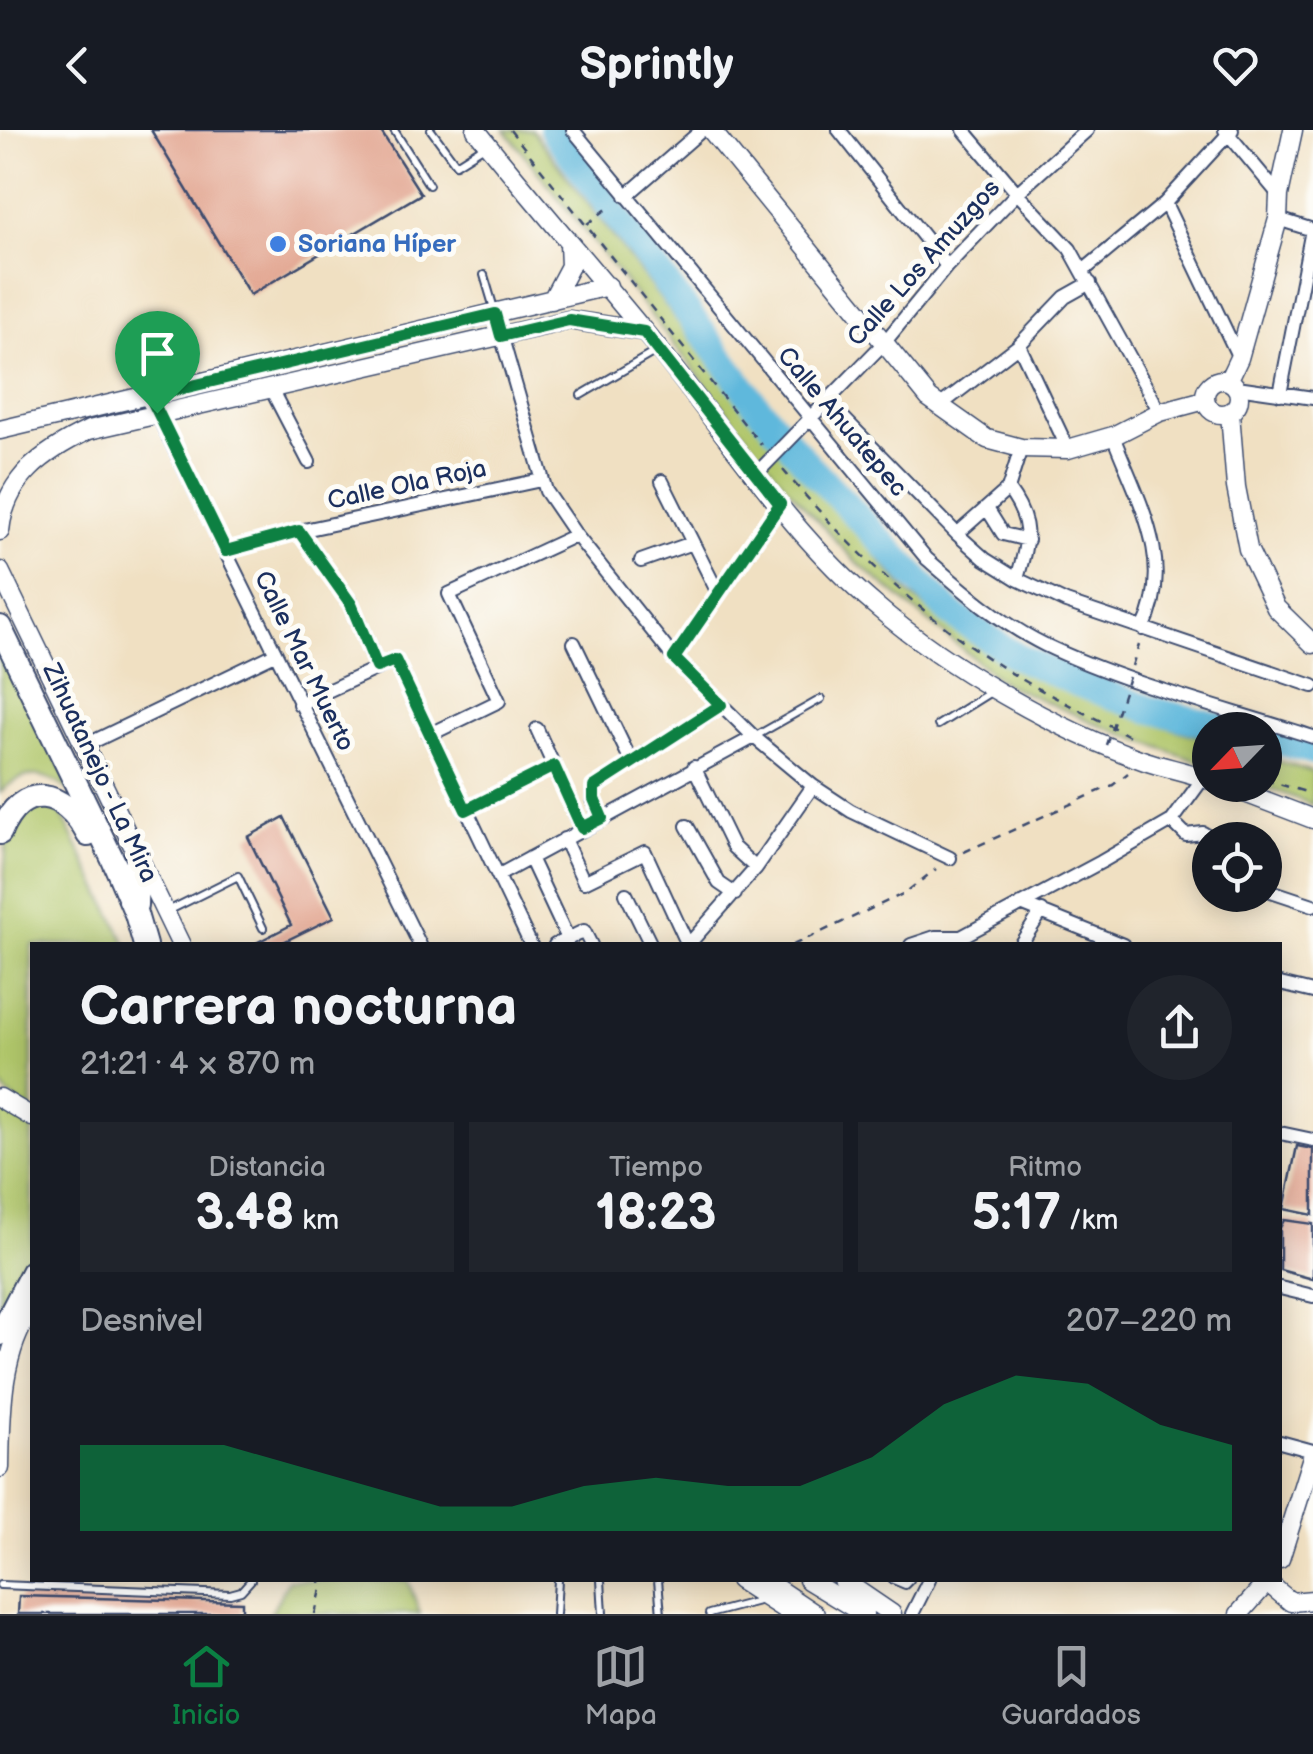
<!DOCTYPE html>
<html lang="es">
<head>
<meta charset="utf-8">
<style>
  body { margin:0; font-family:"Balsamiq Sans",sans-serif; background:#20242c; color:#f1f3f6; height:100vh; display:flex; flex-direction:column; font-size:38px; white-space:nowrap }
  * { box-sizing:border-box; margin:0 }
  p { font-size:32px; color:#9ea1a6 }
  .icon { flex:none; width:55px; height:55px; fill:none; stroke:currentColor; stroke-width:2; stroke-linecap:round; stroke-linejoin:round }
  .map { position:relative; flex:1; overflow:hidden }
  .side { position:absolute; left:30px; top:812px; width:1252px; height:640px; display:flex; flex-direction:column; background:#171b24; border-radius:0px; box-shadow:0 5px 25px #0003 }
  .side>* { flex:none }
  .needle { width:65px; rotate:245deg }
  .buttons { position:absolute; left:1192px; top:582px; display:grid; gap:20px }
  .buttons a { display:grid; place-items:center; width:90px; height:90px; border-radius:50%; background:#171b24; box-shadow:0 5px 25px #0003; font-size:50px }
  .pin { position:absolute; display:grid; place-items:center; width:85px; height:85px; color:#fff; margin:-102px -42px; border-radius:50% 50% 50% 0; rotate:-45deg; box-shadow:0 0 10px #0007 }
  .pin .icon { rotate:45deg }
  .round { display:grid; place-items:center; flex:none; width:105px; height:105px; border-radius:52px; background:#20242c }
  .overview { display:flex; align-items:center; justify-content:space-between; height:170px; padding:0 50px }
  h1 { font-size:55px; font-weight:600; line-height:75px }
  .figures { display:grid; grid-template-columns:repeat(3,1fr); gap:15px; height:170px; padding:10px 50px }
  .figures div { display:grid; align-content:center; border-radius:0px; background:#20242c; text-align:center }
  .figures b { font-size:50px; font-weight:600 }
  .figures small { font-size:28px; font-weight:400 }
  .figures p { font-size:28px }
  .chart { height:280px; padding:20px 50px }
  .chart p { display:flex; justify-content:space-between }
  .chart svg { width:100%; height:180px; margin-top:10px; fill:#0b8043; opacity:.7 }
  header { display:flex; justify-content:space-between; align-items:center; height:130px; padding:0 50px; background:#171b24; font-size:45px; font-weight:600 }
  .dock { display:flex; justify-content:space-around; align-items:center; height:140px; border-top:2px solid #363941; background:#171b24; font-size:28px; color:#9ea1a6 }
  .dock a { display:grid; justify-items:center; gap:5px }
  .dock .selected { color:#0b8043 }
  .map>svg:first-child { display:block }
  .green { fill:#b0c66b; stroke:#667a64; stroke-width:2.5 }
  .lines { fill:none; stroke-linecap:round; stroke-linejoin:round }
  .river { stroke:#5eb8dc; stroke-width:28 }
  .building { fill:#e2a590 }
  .lane-casing { stroke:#3b4a6d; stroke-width:10 }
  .street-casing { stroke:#3b4a6d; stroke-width:16 }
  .secondary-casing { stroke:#3b4a6d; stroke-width:21 }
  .highway-casing { stroke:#3b4a6d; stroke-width:26 }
  .path { stroke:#3b4a6d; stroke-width:2.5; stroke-dasharray:8 8; stroke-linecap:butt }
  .lane { stroke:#fff; stroke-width:6 }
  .street { stroke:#fff; stroke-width:12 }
  .secondary { stroke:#fff; stroke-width:18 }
  .highway { stroke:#fff; stroke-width:22 }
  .path-bridge { stroke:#3b4a6d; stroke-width:2.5; stroke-dasharray:8 8; stroke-linecap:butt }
  .route-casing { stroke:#fff; stroke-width:20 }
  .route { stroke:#0b8043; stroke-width:12 }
  .shop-dot { fill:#3f7fe0; stroke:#fdfcf7; stroke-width:4 }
  .labels { text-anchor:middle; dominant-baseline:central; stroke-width:10; stroke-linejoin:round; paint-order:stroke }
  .shop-label { font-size:25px; font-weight:bold; fill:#366cbe; stroke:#fdfcf7; text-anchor:start }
  .street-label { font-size:25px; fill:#1b2f5e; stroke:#fdfcf7 }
</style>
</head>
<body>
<header><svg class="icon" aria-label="back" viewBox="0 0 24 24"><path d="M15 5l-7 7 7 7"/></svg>Sprintly<svg class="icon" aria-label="heart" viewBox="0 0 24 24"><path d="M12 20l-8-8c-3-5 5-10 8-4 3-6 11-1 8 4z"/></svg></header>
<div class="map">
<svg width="1313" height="1484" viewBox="0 0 1313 1484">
  <rect width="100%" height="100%" fill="#fdfcf7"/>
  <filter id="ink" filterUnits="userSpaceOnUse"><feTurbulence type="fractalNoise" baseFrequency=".01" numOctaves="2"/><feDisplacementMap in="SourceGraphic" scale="20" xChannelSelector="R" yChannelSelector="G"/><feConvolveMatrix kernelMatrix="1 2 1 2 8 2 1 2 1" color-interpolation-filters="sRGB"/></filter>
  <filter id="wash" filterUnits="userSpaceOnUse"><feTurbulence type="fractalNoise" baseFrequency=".0048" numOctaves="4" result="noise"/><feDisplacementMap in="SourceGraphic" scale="40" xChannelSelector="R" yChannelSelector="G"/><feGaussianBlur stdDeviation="2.25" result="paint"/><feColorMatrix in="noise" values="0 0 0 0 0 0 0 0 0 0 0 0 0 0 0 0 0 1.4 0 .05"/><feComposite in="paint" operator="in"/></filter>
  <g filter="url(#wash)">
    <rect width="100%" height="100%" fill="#f0e0c2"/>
    <path class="green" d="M505,0H532L724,252L804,340L909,464L978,517L1148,591L1210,610V636L1102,596L1005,554L856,432L785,355Z
      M0,514L76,667C51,643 25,636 0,663Z
      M1265,627L1313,642V675L1261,655H1265Z
      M33,672L61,683L127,815H32V982L6,963L0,954V810L7,702Z
      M0,975L32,993V1128L0,1184Z
      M289,1450H408L420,1484H270Z"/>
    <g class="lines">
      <path class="river" d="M553,0L756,275L808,335L950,483L1016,526L1075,552L1148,579L1234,600
        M1265,608L1313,621"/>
    </g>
    <g id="blocks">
      <path class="building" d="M151,0H380L421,64L250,165Z
        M284,687L334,787L277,815H252L291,795L248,707Z
        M1297,1016L1313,1019V1085L1284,1079Z
        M1284,1090L1313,1094V1149L1280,1140V1098Z
        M19,1466L242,1472V1484H18Z"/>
    </g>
  </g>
  <g filter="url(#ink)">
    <use href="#blocks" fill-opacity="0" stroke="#3b4a6d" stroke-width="2.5"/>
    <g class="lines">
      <defs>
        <path id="lane" d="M394,0L429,55
          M431,0L456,34L486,15
          M484,145L495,182
          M581,265L658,220
          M938,595L994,560
          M754,607L821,569
          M166,782L238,746L263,798
          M601,1450L603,1484
          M658,1450L661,1484
          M893,1450L905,1455L910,1450
          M0,1455L230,1464L241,1461L251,1450
          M556,1484L558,1450
          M709,1484L762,1470"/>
        <path id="street" d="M573,0L927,429C964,461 1000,493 1045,515C1126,554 1227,579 1313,607
          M839,0L947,136
          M964,0L1017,63L1070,119L1160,282
          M1225,0L1279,65
          M626,66L702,0
          M1165,73L1239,228
          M1278,89L1313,100
          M1083,141L1165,73L1232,0
          M495,184L546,361L576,405L674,528L754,607L813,656L851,681L950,728
          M1019,215L1068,319
          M270,257L309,332
          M1237,257L1313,268
          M1280,264L1312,100
          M826,270L957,404L985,429L1017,449L1066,472L1313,556
          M938,277L1019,215L1065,167L1090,153
          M155,279L420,815
          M1113,306C1138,371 1176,432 1143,499
          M756,344L884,213L947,136L1017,63L1087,0
          M662,351L718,463
          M1008,359C1034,394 1028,410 1017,449
          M988,380L1003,404L1028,410
          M299,401L351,474L377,537
          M957,404L1008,359L1021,318
          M225,421L299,401L541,350
          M641,431L692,413
          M574,513L631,631
          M674,528L780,375
          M299,574L395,530L531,815
          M537,599L582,698
          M429,605L499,571L449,464L576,405
          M84,616L275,524
          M694,637L733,717L756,738
          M465,680L554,636
          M601,688L593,669L594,657L721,575
          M1172,691L1186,705L1203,703L1214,710
          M687,696L719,753L735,764
          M564,709L584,752L645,722L688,815
          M530,728L568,809
          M499,745L754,607
          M1265,759L1313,775
          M626,764L651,815
          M1021,774L1123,815
          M555,815L584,801L591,815
          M688,815L756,738L813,656
          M911,815L935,807H961L1101,732L1172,691L1204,647
          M1020,815L1042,781
          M1280,854L1313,862
          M1280,1003L1313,1010
          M1280,1158L1313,1166
          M1280,1312L1313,1321
          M912,1484L929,1450"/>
        <path id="secondary" d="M476,0C536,75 600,147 660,221C729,307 791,405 876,476C947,537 1056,600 1145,631C1166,638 1189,642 1210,650
          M711,0L929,268L987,309L1021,318L1068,319L1113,306L1160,282L1205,270
          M552,170L570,136L569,113
          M1205 267a17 17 0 1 1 34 0a17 17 0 1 1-34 0Z
          M1228,251L1239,228L1278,89L1279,65L1293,0
          M1230,283L1236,357L1248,419L1276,478L1313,514
          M0,300L608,156
          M0,401C5,348 45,321 89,300L569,190L643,201
          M0,441L181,815
          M1224,655L1313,689
          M0,968L32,987
          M0,1338C1,1284 0,1224 32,1179
          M1280,1429L1313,1324
          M739,1450L792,1484
          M764,1450L815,1484
          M808,1450L864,1484
          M842,1450L892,1484
          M1268,1453L1291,1472L1313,1470
          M1239,1484L1269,1450"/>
        <path id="highway" d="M0,497L113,730L136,784L145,815
          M0,703C22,650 64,659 88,705
          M136,775L137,726
          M0,1204L32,1142"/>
      </defs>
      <use href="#lane" class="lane-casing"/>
      <use href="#street" class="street-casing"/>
      <use href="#secondary" class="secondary-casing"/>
      <use href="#highway" class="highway-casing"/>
      <path class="path" d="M510,0L761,315
        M587,94L612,75
        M783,340C846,414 918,483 1000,536C1042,563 1091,585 1135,609
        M1132,536L1139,515
        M1265,650L1313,664
        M964,722L1113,655L1128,643
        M793,815L905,763L936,739
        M315,1484L321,1460L320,1450"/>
      <use href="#lane" class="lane"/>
      <use href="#street" class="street"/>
      <use href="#secondary" class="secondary"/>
      <use href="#highway" class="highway"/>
      <path class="path-bridge" d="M1106,615L1129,547"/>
    </g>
  </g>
  <g class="lines" filter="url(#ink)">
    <defs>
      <path id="route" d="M495,184L501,206L569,190L644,202L780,374L674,528L721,575L594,657V669L602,688L582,698L554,636L466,680L395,530L377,537L351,474L299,401L226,421L150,266Z"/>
    </defs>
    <use href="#route" class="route-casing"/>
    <use href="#route" class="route"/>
  </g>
  <circle class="shop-dot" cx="278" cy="114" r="10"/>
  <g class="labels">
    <g class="shop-label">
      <text x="298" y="114">Soriana Híper</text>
    </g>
    <g class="street-label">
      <text transform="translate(924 133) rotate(-48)">Calle Los Amuzgos</text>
      <text transform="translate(842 292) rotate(50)">Calle Ahuatepec</text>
      <text transform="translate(407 355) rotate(-12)">Calle Ola Roja</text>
      <text transform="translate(304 531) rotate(64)">Calle Mar Muerto</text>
      <text transform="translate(100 643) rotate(65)">Zihuatanejo - La Mira</text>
    </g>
  </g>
</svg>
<div class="buttons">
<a><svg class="needle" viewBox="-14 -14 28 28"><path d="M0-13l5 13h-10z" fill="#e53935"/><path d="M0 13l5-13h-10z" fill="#9ea1a6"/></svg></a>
<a><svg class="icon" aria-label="locate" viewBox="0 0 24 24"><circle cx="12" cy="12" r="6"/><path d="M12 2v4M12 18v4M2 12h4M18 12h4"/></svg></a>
</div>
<div class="pin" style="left:157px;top:283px;background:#1e9e55"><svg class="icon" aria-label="arrive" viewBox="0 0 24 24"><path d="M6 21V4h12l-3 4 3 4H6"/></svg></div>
<section class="side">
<div class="overview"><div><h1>Carrera nocturna</h1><p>21:21 · 4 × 870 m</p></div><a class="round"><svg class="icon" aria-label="share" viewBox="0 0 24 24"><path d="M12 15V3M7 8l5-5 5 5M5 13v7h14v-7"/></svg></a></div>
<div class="figures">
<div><p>Distancia</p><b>3.48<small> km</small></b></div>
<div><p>Tiempo</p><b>18:23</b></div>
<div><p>Ritmo</p><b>5:17<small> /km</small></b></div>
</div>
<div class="chart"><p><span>Desnivel</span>207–220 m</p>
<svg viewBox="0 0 160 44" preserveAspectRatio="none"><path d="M0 44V23L10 23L20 23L30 28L40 33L50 38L60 38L70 33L80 31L90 33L100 33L110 26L120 13L130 6L140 8L150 18L160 23V44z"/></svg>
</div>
</section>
</div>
<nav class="dock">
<a class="selected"><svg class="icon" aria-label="home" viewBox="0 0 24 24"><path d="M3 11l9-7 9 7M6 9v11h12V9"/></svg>Inicio</a>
<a><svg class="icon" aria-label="map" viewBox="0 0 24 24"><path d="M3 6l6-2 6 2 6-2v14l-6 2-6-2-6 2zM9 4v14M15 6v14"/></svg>Mapa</a>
<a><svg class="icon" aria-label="saved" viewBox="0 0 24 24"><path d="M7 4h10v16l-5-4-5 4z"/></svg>Guardados</a>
</nav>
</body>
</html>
